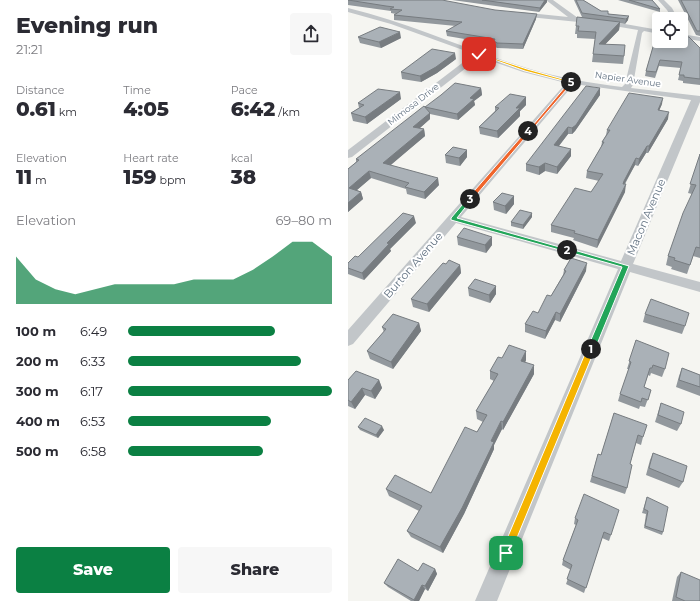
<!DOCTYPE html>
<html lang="en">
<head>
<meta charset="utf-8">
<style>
  body { margin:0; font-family:Montserrat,sans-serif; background:#f7f7f7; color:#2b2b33; height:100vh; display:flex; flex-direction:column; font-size:15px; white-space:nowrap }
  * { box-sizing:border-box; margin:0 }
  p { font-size:13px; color:#7c7c81 }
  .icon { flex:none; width:22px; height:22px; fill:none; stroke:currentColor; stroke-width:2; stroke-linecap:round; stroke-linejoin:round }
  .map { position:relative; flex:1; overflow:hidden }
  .details { display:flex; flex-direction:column; background:#fff; width:348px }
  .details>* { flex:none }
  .controls { position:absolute; left:304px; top:12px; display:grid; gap:8px }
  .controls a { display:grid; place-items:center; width:36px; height:36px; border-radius:4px; background:#fff; box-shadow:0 2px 10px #0003; font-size:20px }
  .pin { position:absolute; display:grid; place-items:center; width:34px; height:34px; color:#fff; margin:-17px; border-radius:8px; box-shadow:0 2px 6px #0006 }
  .km { position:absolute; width:20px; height:20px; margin:-10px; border-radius:50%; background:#222; color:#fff; font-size:11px; line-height:20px; text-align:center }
  .round { display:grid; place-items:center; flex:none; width:42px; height:42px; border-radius:4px; background:#f7f7f7 }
  .overview { display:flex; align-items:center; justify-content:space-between; height:68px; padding:0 16px }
  h1 { font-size:22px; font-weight:800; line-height:30px }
  .metrics { display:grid; grid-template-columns:repeat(3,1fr); gap:6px; height:68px; padding:4px 16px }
  .metrics div { display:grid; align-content:center }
  .metrics b { font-size:20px; font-weight:800 }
  .metrics small { font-size:11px; font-weight:400 }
  .metrics p { font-size:11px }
  .chart { height:112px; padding:8px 16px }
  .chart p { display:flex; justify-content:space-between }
  .chart svg { width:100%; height:72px; margin-top:4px; fill:#0b8043; opacity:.7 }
  .cta { display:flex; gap:8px; margin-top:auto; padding:8px 16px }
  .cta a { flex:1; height:46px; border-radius:4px; background:#0b8043; color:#fff; font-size:16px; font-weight:800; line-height:46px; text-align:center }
  .cta a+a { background:#f7f7f7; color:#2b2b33 }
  ul { padding:0 16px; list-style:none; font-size:13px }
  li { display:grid; grid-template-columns:64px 48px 1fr; align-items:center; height:30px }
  li i { height:10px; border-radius:5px; background:#0b8043 }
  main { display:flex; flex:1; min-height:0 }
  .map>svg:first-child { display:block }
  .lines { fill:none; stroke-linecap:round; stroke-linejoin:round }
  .minor { fill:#c2c6c9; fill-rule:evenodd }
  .wall { fill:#92989d }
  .shaded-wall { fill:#777c80 }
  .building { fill:#aab1b7; stroke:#777c80 }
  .split-1 { fill:#f5b400; stroke:#fff }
  .split-2 { fill:#22a559; stroke:#fff }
  .split-3 { fill:#22a559; stroke:#fff }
  .split-4 { fill:#f0652b; stroke:#fff }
  .split-5 { fill:#f0652b; stroke:#fff }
  .split-6 { fill:#f5b400; stroke:#fff }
  .labels { text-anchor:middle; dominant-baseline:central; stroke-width:4; stroke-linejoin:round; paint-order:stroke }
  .far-street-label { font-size:9px; fill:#637383; stroke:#fff }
  .street-label { font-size:11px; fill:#637383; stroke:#fff }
</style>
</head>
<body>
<main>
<section class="details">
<div class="overview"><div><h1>Evening run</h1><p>21:21</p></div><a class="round"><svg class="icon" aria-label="share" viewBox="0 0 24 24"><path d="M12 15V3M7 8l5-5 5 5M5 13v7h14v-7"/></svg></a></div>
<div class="metrics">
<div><p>Distance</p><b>0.61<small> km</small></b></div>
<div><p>Time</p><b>4:05</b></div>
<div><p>Pace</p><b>6:42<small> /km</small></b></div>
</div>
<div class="metrics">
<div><p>Elevation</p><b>11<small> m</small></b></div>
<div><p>Heart rate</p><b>159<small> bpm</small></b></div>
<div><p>kcal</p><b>38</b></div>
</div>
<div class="chart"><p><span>Elevation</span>69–80 m</p>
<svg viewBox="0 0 160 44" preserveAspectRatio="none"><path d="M0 44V15L10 29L20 35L30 38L40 35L50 32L60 32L70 32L80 32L90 29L100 29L110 29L120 23L130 15L140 6L150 6L160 15V44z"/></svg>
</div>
<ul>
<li><b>100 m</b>6:49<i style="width:72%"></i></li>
<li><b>200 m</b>6:33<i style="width:85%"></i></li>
<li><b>300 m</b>6:17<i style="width:100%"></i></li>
<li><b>400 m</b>6:53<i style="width:70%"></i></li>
<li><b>500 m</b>6:58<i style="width:66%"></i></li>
</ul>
<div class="cta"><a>Save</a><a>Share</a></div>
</section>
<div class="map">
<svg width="352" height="601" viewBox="0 0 352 601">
  <rect width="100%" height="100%" fill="#f5f5f1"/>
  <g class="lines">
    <path class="minor" d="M198,0H205L230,18L260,21L311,30V34L296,31L294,33L285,85L283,88L352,96V102L285,264L352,282V292L282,272L149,601H127L270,269L108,223L5,344L0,346V330L218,83L175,72L132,57L4,157L0,158V150L126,54L43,24L0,12V8C63,23 121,51 182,69C212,78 243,83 274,87L277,84L290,30L260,25L171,16L168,14L171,12L220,17ZM226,84L343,100L273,261L113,217Z
      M310,0H316L324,8L330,19H324L319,10Z
      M333,34L352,37V41L333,38Z"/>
  </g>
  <path class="wall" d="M0,0L188,19L175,49L149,48L146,46V44L99,36L98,31L108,26L46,20V15L48,14L43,13V11L0,5Z
    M104,0H199V2L191,12Z
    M226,0H235L253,11L280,20L277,24L272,23L271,30L257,44L276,56L275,64L244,62L247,39L229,38V34H227L228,26L234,17Z
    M270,0H304L312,9V12Z
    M330,0H352V36L348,35Z
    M309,33L352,48V85L335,83V81L330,80L333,68L311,66L307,78L297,76L298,71Z
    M10,37L53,38L33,48L12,43Z
    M108,59L89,73L73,82L54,79L53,72Z
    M133,88L134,95L126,101L127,105L110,120L82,114V119L72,128L76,129L77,136L42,165L91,185L77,199L59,194L58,189L23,178L9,190L13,192L15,199L0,212V169L8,162V159L77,108V107Z
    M252,88V95L227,131L224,134H220L211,146L223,156L209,174L197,171L191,175L178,171V164Z
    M178,97V105L172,111V116L150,138L132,134L131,127L147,111V107Z
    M53,99L19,124L5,121L3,113L11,108L10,103Z
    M314,104L311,110L320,119L300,153H298L290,166L287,165L277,184V192L249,248L225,240L226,238L203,232V225L243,192L251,181L238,178L239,171L253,147L254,142L258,135L259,130Z
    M119,150V157L112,166L98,163L97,155Z
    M352,154V258L345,256L339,274L323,269L324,267L318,265L320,256L344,194L340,193Z
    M166,196V204L158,214L146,210L145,202Z
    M184,217L175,229L163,226V222Z
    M68,223L42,249L43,251L16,280L0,274V263Z
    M109,237H144V245L138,253L110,245Z
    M98,264L112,265L113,273L81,312L65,307L63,299Z
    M216,270L238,271L212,322L207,320L197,339L177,332V324L190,313L203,296L215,275Z
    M148,286V294L142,303L121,296L120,288Z
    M297,314L337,326L334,334L295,322Z
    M71,323L73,331L45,369L22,359L19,351L36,332L34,327Z
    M288,340L317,369L314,377L303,373L302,376L300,375L296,387L303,390L297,407L292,406L291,409L270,401L272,394L281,369H279Z
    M178,351V360L177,362L186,374L155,430L154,429L146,445V449L116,514L95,553L63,537L59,531L71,511L41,496L38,489L83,493L129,432L135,422L129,419L128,411L146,381L142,379V371L154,358Z
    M334,368L352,375V396L328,387L331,376Z
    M0,380H31L34,388L27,399L17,395L7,409L0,406Z
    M313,403L333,424L329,431L307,422Z
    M266,413L295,437L293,445L288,443L282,464L279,488L277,494L242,482L250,454L253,455Z
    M10,427L36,430L30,438L12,430Z
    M305,453L335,482L331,488L298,475L302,460Z
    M299,497L315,532L314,535L296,528L298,514L294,513Z
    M227,518L263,535L261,541L254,538L236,593L218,584L223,570L214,565L215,560L228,525L226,524Z
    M87,569L89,574L80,591L77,589L71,601H63L40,587L36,583L70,571Z
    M333,572L352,601H324L329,577Z"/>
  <path class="shaded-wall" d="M197,0H199V2L191,12L192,8Z
    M189,14L188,19L175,49V44Z
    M281,16L280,20L277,24L278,19Z
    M272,22L271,30L250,52L251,44Z
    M52,32L53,38L33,48L31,42Z
    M107,53L108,59L89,73L73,82L72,76Z
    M133,88L134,95L126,101L127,105L110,120L109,114L122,98Z
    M252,88V95L227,131L224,134V128Z
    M52,92L53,99L19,124L17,117Z
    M178,97V105L172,111V116L150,138L149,131L168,108Z
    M315,98L314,104L309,116L310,110Z
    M321,112L320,119L300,153L301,146Z
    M82,113V119L66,133L65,127Z
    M220,127V134L206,152V145Z
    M76,129L77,136L37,170L35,163Z
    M299,146L298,153L290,166L291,159Z
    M223,149V156L209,174V167Z
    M119,150V157L112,166L111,158Z
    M288,158L287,165L274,188L276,181Z
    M197,163V171L191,175V167Z
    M21,171L23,178L3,195L1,188Z
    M90,178L91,185L77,199L76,192Z
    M278,184L277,192L249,248L250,240Z
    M13,192L15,199L0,212V203Z
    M166,196V204L158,214L157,206Z
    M184,213V217L175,229V225Z
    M66,216L68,223L42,249L43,251L16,280L14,273L39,243Z
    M144,237V245L138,253L137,245Z
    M239,263L238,271L212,322V314Z
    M112,265L113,273L81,312L79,304Z
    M148,286V294L142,303L141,295Z
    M208,312L207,320L197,339L198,331Z
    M71,323L73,331L45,369L43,362Z
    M178,351V360L174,370L173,361Z
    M186,365V374L155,430V422Z
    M31,380L34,388L27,399L23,391Z
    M14,388L17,395L7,409L3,402Z
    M153,421L154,429L146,445V449L116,514L95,553L92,547Z
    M34,426L36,430L30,438L28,435Z
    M87,569L89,574L80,591L77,586Z
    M74,585L77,589L71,601H66V600Z"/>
  <path class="building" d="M0,0H94L147,10L189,14L175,44L149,43L146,41L147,39L98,31L114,22L46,15L54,10L42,9L46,7L38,6Z
    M134,0H197L192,8Z
    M228,0H235L253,11H260V14L281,16L278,19L234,13Z
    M281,0H304L312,9Z
    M333,0H352V31H349Z
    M229,17L272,22L251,44L277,45L276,56L245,54L248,32L230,31L231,26H228Z
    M32,27L52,32L31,42L10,37Z
    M309,33H311V41H333V36L341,37L352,48V79L336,77V75H331L334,62L312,60L308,72L298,71Z
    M84,49L107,53L88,67L72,76L53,72Z
    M107,83L133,88L122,98L126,99L109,114L77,107L93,95Z
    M238,86L252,88L228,125L224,128L220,127L206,145L223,149L209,167L197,163L191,167L178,164Z
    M30,89L52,92L17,117L3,113L16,105L10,103Z
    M281,93L315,98L310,110L321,112L301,146H299L291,159L288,158L276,181L275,184H278L250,240L226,233L227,231L203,225L227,188L243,192L255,174L239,171L256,142H254L262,130H259Z
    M162,94L178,97L168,108H172L149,131L131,127L148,111L151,108L147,107Z
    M76,106L82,113L65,127L76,129L35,163L90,178L76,192L57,187L61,183L21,171L1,188L13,192L0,203V169L11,160L8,159Z
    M105,147L119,150L111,158L97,155Z
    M352,154V248L348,247L342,265L326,260L327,258L320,256L335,213L348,185L342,184Z
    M154,193L166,196L157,206L145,202Z
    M172,210L184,213L175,225L163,222Z
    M55,213L66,216L39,243L41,244L14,273L0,268V263L7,256L10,257Z
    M116,228L144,237L137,245L109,237Z
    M223,258L239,263L212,314L208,312L198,331L177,324L185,311L190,313L199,295L203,296L218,271L216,270Z
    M101,260L112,265L79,304L63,299L95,263L98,264Z
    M127,279L148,286L141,295L120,288Z
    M303,299L341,313L337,326L297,314Z
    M45,314L71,323L43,362L19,351L38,329L34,327Z
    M288,340L321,353L317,369L305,365L304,368H302L296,387L303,390L300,400L294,398L293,402L272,394L283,362L281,361Z
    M161,345L178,351L173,361L186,365L155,422L153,421L143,441L146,442L114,508L92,547L59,531L74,506L38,489L47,475L83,493L117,427L129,432L139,415L128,411L150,374L142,371L150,357L154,358Z
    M334,368L352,375V387L331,380Z
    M8,371L31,380L23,391L14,388L3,402L0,400V380Z
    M313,403L336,412L333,424L310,415Z
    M266,413L299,425L295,437L290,435L282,464L284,465L279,488L244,476L250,454L253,455Z
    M17,418L34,426L28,435L10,427Z
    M305,453L339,466L335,482L301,468Z
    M236,494L271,510L263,535L256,532L238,588L219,579L224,565L215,560L230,520L227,518Z
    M299,497L320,507L315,532L297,526L300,511L296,509Z
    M50,559L70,571L75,563L87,569L77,586L74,585L66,600L36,583Z
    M333,572L352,580V601H337L328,597Z"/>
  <path class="split-1" d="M243,346L247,349L161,557L158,558L155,557L153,553L239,349Z"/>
  <path class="split-2" d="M219,248L281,266L247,349L243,352L239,349L274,267L217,251V249Z"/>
  <path class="split-3" d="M120,198L124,199L109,218L222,250L219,252L103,220V218Z"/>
  <path class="split-4" d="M180,129L182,132L124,200H120V198Z"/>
  <path class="split-5" d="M222,81L225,82L182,132H179Z"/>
  <path class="split-6" d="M130,54H133L179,69L225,82L223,83L177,71Z"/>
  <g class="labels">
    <g class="far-street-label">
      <text transform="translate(280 79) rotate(8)">Napier Avenue</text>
      <text transform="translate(65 104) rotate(-38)">Mimosa Drive</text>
    </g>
    <g class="street-label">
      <text transform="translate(298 217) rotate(-67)">Macon Avenue</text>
      <text transform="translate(65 265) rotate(-49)">Burton Avenue</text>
    </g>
  </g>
</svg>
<div class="controls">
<a><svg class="icon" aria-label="locate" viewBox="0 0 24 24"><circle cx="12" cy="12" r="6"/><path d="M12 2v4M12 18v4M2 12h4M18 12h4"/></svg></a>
</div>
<div class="pin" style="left:158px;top:553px;background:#1e9e55"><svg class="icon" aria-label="arrive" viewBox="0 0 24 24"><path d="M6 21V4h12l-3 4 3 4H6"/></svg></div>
<div class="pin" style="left:131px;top:54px;background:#d93025"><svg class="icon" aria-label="check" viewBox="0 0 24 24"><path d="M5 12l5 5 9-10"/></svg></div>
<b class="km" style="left:243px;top:349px">1</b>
<b class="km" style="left:219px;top:250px">2</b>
<b class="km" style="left:122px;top:199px">3</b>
<b class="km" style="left:180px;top:131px">4</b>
<b class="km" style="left:223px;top:82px">5</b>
</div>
</main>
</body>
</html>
